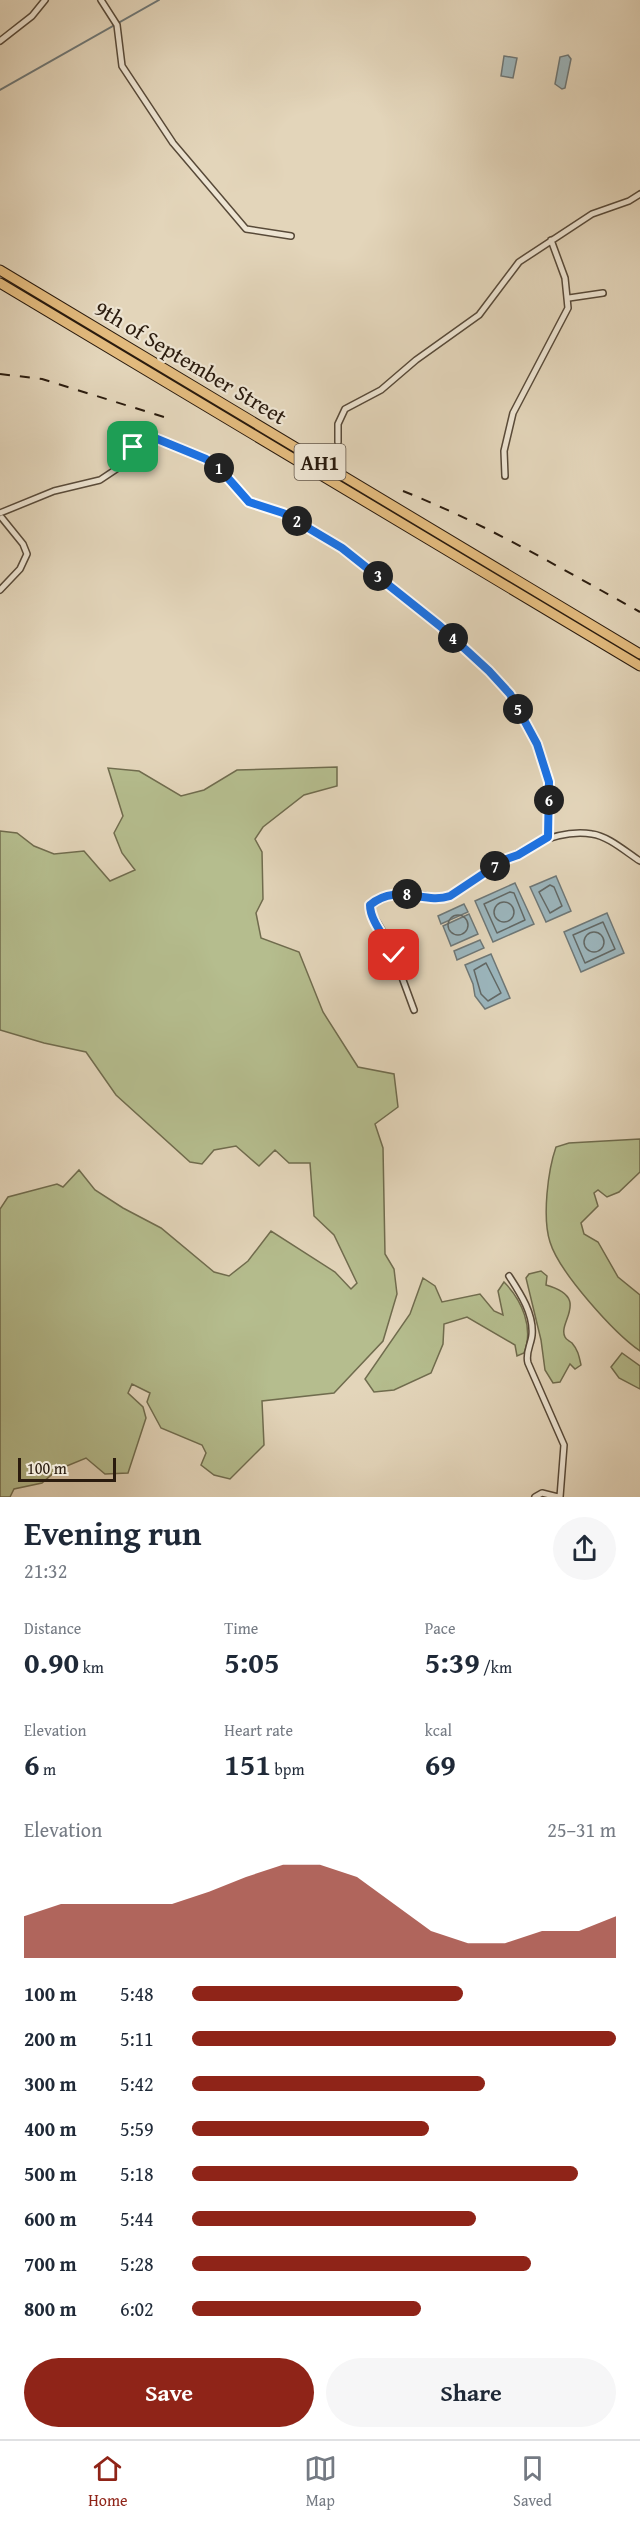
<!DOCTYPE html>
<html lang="en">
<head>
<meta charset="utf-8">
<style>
  body { margin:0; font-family:"Gentium Book Plus",serif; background:#f6f6f7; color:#1f2937; height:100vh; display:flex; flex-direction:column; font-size:22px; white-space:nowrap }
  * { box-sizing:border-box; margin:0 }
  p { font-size:20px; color:#747a83 }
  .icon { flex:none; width:33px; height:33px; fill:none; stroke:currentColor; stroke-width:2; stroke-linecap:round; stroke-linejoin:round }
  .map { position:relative; height:1497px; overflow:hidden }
  .panel { display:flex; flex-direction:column; background:#fff; flex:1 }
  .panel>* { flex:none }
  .scale { position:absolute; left:18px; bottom:15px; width:98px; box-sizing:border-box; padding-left:6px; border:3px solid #2a1b0e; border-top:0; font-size:16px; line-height:21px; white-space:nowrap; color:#2a1b0e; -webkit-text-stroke:4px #ede4d2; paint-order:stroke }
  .pin { position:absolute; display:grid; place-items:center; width:51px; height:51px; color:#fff; margin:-26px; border-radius:12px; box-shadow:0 3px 9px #0006 }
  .km { position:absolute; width:30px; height:30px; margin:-15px; border-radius:50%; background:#222; color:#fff; font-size:16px; line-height:30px; text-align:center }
  .round { display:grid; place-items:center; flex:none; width:63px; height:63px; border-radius:32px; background:#f6f6f7 }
  .overview { display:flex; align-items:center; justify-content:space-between; height:102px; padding:0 24px }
  h1 { font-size:33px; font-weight:600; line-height:45px }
  .metrics { display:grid; grid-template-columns:repeat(3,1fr); gap:9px; height:102px; padding:6px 24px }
  .metrics div { display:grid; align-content:center }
  .metrics b { font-size:30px; font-weight:600 }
  .metrics small { font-size:16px; font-weight:400 }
  .metrics p { font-size:16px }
  .chart { height:168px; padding:12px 24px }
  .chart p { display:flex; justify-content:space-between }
  .chart svg { width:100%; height:108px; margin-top:6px; fill:#8f2418; opacity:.7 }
  .primary-button { display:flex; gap:12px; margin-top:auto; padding:12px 24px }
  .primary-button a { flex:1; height:69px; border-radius:36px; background:#8f2418; color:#fff; font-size:24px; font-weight:600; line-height:69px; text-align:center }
  .primary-button a+a { background:#f6f6f7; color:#1f2937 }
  ul { padding:0 24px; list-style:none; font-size:20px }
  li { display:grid; grid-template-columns:96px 72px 1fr; align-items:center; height:45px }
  li i { height:15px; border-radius:8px; background:#8f2418 }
  .tabs { display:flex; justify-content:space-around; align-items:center; height:84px; border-top:2px solid #e0e1e3; background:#fff; font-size:16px; color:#747a83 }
  .tabs a { display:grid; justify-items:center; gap:3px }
  .tabs .on { color:#8f2418 }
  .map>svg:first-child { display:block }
  .green { fill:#b5bd8e; stroke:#706c4e; stroke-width:1.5 }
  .water { fill:#9bb5bc; stroke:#6e7776; stroke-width:1.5 }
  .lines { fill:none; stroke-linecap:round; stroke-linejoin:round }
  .shore { stroke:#626865; stroke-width:1.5 }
  .stream { stroke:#6e7776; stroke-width:2 }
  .street-casing { stroke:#584a39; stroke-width:8 }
  .highway-casing { stroke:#2a1b0e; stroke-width:11 }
  .street { stroke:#ede4d2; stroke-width:5 }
  .highway { stroke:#e2ba7d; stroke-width:9 }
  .rail { stroke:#2a1b0e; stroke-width:2; stroke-dasharray:10 10; stroke-linecap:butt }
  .route-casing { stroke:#fff; stroke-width:12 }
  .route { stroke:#1a73e8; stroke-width:8 }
  .labels { text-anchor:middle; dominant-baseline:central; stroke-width:4.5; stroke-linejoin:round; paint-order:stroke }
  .shield { fill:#ede4d2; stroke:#645749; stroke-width:1.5 }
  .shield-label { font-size:21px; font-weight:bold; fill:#2a1b0e }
  .street-label { font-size:22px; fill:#2a1b0e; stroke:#ede4d2 }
</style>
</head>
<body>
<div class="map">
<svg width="640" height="1497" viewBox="0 0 640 1497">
  <rect width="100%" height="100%" fill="#e3d5ba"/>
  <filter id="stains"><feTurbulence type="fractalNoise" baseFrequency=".00333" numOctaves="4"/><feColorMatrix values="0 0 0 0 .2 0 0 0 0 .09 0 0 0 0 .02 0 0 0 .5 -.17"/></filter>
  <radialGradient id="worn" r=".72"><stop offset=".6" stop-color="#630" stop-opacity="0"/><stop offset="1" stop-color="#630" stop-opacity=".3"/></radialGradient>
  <path class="green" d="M337,767V786L304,795L263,827L255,839L262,852L263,899L256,913L261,938L299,952L323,1012L358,1067L394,1074L398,1107L375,1124L383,1148L385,1254L394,1269L397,1294L383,1341L334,1393L262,1401L264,1445L230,1479L214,1475L201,1465L206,1453L202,1445L161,1428L147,1402L150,1393L132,1384L128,1393L143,1407L146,1418L128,1473L105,1474L86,1458L57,1470L42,1483L14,1489L10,1497H0V1209L8,1197L57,1184L63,1187L79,1170L95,1190L123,1208L161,1228L214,1272L229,1276L248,1261L271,1231L335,1272L351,1289L357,1283L334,1235L314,1216L310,1163H289L275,1150L259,1166L236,1146L214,1150L202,1164L190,1162L116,1095L86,1052L44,1043L0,1030V831L17,833L34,846L54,854L84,851L110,881L135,870L122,853L114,833L123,816L108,768L139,771L181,796L204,790L237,770Z
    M640,1139V1172L619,1192L607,1197L598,1190L594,1193L598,1206L581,1223L584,1234L598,1242L618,1277L640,1295V1351C614,1333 559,1272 550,1242C542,1217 548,1170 556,1147L569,1143Z
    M541,1271L547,1276L546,1285C592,1298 557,1322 565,1337C566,1340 570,1341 572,1343C578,1350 579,1356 581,1365L575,1369L570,1364L560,1382L553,1383L545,1370L541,1340L526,1278L529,1274Z
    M423,1278L435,1286L442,1302L480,1294L494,1311L503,1315L498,1291L504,1282C522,1300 534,1328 524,1353L517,1356L515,1345L467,1317L444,1324L443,1344L431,1373L394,1390L374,1392L365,1379L410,1314Z
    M622,1353L640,1366V1389L619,1378L611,1367Z"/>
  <path class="water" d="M568,55L571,59L565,88L562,89L555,84L560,57Z
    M504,56L517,58L513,78L501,76Z
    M556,876L571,911L546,922L530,887Z
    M515,883L534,924L493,942L475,901Z
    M464,904L468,912L441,924L438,916Z
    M607,913L624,953L581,972L564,932Z
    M469,914L478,934L451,946L443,926Z
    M480,940L484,948L457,960L454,951Z
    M491,954L510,998L485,1009L475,996L473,984L465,965Z"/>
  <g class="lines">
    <path class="shore" d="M550,885L554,887L562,906L550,913L539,892Z
      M510,892L514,893L525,920L497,933L484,904Z
      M494 912a10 10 0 1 1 20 0a10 10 0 1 1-20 0Z
      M448 925a10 10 0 1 1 20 0a10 10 0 1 1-20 0Z
      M603,922L615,949L585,963L573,935Z
      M584 942a10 10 0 1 1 20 0a10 10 0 1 1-20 0Z
      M486,963L501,993L488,1001L481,994L474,970Z"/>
    <path class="stream" d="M0,90L159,0"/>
    <defs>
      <path id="street" d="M101,0L117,25L122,66L173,143L246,229L291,236
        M0,41L32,16L45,0
        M569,298L603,293
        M338,442V424L345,409L381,390L416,360L479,315L519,262L592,214L629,201L640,194
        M505,476L504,451L513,413L568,308L565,278L551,240
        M0,513L54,491L100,480L118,468L133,447L145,437H150L166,442L206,459L221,469L249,503L283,513L342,548L439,626L489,671L510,694L537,744L549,782L548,837
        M0,590L20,569L27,554L23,544L2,518
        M414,1010L389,942L370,910L373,903C386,896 401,893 416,894C429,896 437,900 450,896C492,872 540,826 592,834C608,836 626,852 640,861
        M509,1276C520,1293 534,1314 532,1335C531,1345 525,1353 528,1363L564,1445L560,1497
        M535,1497L542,1493L558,1497"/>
      <path id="highway" d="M0,270L640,654
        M0,283L640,666"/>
    </defs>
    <use href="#street" class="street-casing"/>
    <use href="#highway" class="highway-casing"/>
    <use href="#street" class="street"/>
    <use href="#highway" class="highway"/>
    <path class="rail" d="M0,374L42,379L164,417
      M403,491C486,524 562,569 640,612"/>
  </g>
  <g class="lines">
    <defs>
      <path id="route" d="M133,447L140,440L150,436L206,459L220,469L249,502L283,513L342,548L440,626L489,671L510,694L537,744L549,782L548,837L518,855L504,860L450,896C424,905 397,882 370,905C370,922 388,940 394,955"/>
    </defs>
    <use href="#route" class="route-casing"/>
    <use href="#route" class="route"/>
  </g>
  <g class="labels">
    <rect class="shield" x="294.5" y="444" width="51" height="36" rx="4.5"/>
    <g class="shield-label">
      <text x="320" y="462">AH1</text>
    </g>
    <g class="street-label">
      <text transform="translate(191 362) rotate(31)">9th of September Street</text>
    </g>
  </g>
  <rect width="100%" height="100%" filter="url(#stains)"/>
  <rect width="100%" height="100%" fill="url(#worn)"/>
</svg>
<div class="scale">100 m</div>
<div class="pin" style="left:133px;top:447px;background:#1e9e55"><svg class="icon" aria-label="arrive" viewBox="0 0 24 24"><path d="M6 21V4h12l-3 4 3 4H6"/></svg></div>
<div class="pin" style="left:394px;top:955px;background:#d93025"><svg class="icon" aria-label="check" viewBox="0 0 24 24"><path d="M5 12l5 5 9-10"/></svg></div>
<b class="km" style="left:219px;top:468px">1</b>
<b class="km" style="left:297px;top:521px">2</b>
<b class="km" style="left:378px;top:576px">3</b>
<b class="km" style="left:453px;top:638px">4</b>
<b class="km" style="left:518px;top:709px">5</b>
<b class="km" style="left:549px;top:800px">6</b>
<b class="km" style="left:495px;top:866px">7</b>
<b class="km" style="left:407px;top:894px">8</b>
</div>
<section class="panel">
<div class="overview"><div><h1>Evening run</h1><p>21:32</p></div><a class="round"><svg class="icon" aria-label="share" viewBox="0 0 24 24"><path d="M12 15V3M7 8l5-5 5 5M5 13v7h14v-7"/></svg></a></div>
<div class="metrics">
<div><p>Distance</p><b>0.90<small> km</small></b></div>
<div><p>Time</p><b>5:05</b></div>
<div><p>Pace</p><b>5:39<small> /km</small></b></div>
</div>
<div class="metrics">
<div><p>Elevation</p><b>6<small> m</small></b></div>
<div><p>Heart rate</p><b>151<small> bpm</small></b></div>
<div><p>kcal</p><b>69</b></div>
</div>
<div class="chart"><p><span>Elevation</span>25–31 m</p>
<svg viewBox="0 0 160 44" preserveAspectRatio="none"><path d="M0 44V27L10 22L20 22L30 22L40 22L50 17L60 11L70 6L80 6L90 11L100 22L110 33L120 38L130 38L140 33L150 33L160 27V44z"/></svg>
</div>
<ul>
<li><b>100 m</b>5:48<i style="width:64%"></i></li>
<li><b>200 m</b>5:11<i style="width:100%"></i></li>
<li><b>300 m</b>5:42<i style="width:69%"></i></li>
<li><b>400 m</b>5:59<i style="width:56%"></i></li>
<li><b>500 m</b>5:18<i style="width:91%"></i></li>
<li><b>600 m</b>5:44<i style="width:67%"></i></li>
<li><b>700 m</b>5:28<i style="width:80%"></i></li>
<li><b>800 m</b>6:02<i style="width:54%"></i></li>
</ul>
<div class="primary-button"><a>Save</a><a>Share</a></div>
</section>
<nav class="tabs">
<a class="on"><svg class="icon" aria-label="home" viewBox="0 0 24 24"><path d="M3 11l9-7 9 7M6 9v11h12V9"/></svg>Home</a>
<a><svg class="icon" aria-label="map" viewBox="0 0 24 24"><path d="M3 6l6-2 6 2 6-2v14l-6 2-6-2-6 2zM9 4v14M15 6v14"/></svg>Map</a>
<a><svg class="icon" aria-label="saved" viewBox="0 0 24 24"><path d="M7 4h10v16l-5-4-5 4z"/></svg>Saved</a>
</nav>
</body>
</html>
